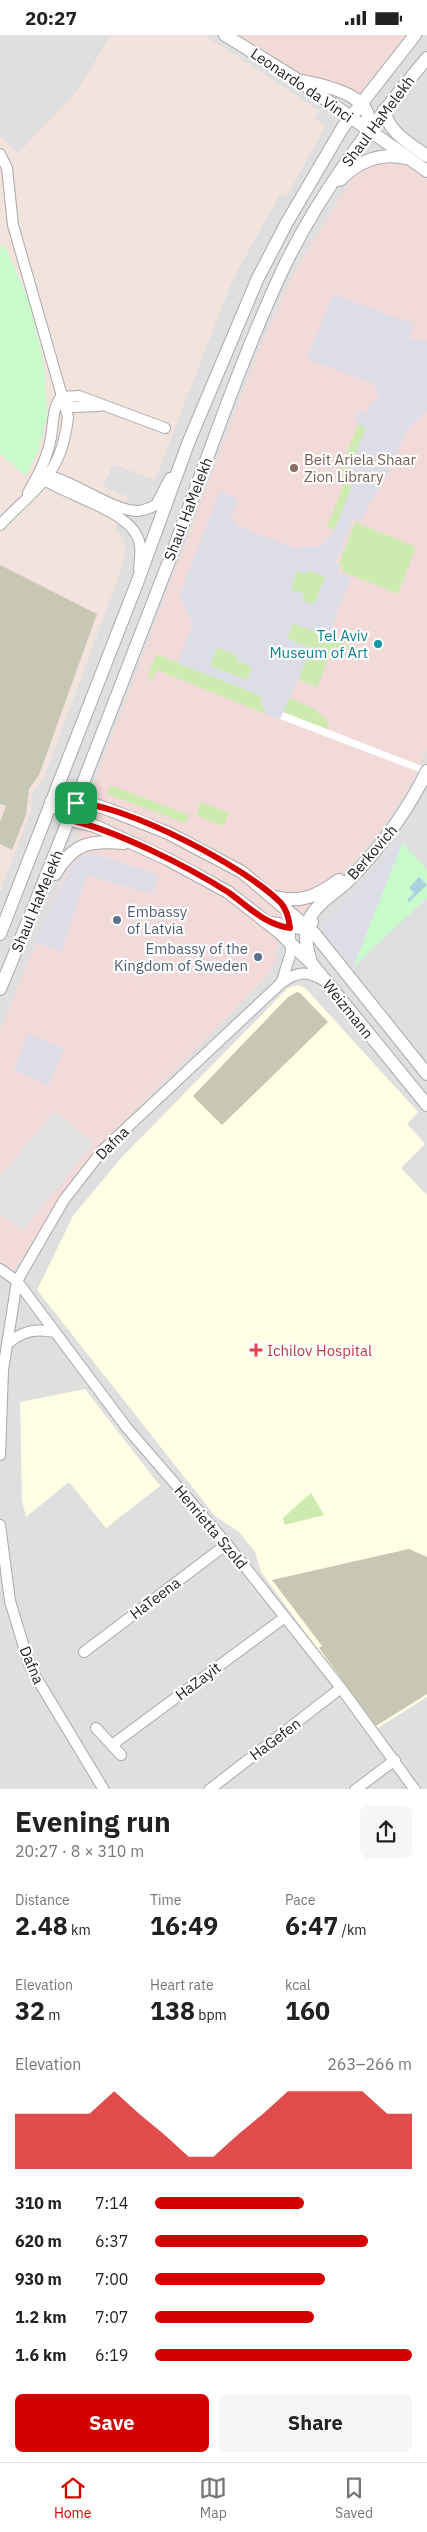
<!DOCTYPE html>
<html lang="en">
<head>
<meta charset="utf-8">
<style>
  body { margin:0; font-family:"IBM Plex Sans",sans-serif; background:#f6f6f6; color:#222; height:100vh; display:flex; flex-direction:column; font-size:19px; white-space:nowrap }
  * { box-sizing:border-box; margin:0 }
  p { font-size:16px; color:#767676 }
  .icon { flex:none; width:28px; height:28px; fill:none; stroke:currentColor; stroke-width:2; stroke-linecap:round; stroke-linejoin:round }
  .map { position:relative; height:1754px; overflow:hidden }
  .details { display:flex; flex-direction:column; background:#fff; flex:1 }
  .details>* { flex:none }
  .pin { position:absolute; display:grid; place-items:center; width:42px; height:42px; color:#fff; margin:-21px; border-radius:10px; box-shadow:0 2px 8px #0006 }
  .round { display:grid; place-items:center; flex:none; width:52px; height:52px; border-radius:8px; background:#f6f6f6 }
  .head { display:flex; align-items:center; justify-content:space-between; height:85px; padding:0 15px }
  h1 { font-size:28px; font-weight:800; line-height:38px }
  .figures { display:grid; grid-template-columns:repeat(3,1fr); gap:8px; height:85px; padding:5px 15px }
  .figures div { display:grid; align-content:center }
  .figures b { font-size:25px; font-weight:800 }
  .figures small { font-size:14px; font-weight:400 }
  .figures p { font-size:14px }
  .chart { height:140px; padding:10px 15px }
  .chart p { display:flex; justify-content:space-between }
  .chart svg { width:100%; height:90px; margin-top:5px; fill:#d40000; opacity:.7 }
  .cta { display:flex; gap:10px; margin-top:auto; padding:10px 15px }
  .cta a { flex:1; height:58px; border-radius:8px; background:#d40000; color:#fff; font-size:20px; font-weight:800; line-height:58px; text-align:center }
  .cta a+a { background:#f6f6f6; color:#222 }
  ul { padding:0 15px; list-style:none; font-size:16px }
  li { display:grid; grid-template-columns:80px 60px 1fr; align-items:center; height:38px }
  li i { height:12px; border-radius:6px; background:#d40000 }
  .status { display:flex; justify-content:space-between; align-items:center; height:35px; padding:0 25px; background:#fff; direction:ltr }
  .status svg { height:14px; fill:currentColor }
  .menu { display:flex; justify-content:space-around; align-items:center; height:70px; border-top:1px solid #e0e0e0; background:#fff; font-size:14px; color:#767676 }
  .menu a { display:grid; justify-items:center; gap:2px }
  .menu .current { color:#d40000 }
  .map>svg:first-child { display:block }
  .residential { fill:#e0dfdf }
  .commercial { fill:#f2dad9 }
  .education { fill:#ffffe5 }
  .military { fill:#f3e3dd }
  .construction { fill:#c7c7b4 }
  .grass { fill:#cdebb0 }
  .park { fill:#c8facc }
  .parking { fill:#e2e2e2 }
  .plaza { fill:#dddde8; fill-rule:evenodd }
  .water { fill:#aad3df }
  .pier { fill:#fff }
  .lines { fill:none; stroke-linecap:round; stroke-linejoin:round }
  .minor-casing { stroke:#a9a9a9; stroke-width:12 }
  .tertiary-casing { stroke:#a9a9a9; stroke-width:14 }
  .minor { stroke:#fff; stroke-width:10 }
  .tertiary { stroke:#fff; stroke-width:12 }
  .route-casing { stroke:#fff; stroke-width:10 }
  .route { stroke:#d40000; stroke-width:6 }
  .education-dot { fill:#8d6e63; stroke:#fff; stroke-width:2 }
  .culture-dot { fill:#0f9aa8; stroke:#fff; stroke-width:2 }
  .service-dot { fill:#5c6f8a; stroke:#fff; stroke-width:2 }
  .health-dot { fill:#e0444e; stroke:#fff; stroke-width:2 }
  .labels { text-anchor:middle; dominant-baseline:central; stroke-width:4.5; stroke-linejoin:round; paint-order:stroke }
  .street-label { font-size:15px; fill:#222; stroke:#fff }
  .education-label { font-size:15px; fill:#785e54; stroke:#fff; text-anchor:start }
  .culture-label { font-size:15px; fill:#0d838f; stroke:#fff; text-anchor:end }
  .service-label { font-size:15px; fill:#4e5e75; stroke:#fff; text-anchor:start }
  .health-label { font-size:15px; fill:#be3a42; stroke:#fff; text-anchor:start }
</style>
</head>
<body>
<div class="status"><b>20:27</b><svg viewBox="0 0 49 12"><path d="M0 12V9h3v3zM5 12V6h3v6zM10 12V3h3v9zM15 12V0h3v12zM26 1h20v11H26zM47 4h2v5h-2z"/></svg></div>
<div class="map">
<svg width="427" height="1755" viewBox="0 0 427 1755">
  <rect width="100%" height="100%" fill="#f2efe9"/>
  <path class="residential" d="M0,0H427V1754L0,1755Z"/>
  <path class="commercial" d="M240,0H408L360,58L300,41Z
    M383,115L427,143V714L414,744L378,800L275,914L276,925L266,942L102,1110L55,1173L14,1236L0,1227V995L68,831L98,738L260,312L296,234L368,118Z"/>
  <path class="education" d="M298,950L305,953L418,1077L407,1089L425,1109L401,1133L427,1160V1662L376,1694L261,1537L255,1517L239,1497L215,1481L37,1255L73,1181L121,1123L288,953Z
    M85,1354L160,1451L106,1493L69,1447L26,1482L22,1465L20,1367Z"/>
  <path class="military" d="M111,0H204L320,76L315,84L326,90L286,162L280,159L232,246L155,445L113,429L103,452L128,462L115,495L123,503L125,513L124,527L44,743L32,758L31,776L0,857V101L18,119L77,56Z"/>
  <path class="construction" d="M0,530L97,579L39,740L29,754L26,780L12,815L0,809V787L6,771L0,769Z
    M297,957L300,958L328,987L222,1090L193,1061L288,962Z
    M409,1514L427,1522V1659L376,1691L319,1613L322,1611L272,1545Z"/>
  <path class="grass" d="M358,389L366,392L345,448L352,451L335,495L327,492L344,448L340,446L343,437L340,435Z
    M355,487L416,512L398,559L341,536L343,530L339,528Z
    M307,535L325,542L314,570L302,565L304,559L291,554L297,536Z
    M293,588L360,615L359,617L343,613L341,618L355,626L331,617L317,652L297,644L309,616L287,603Z
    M217,612L238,621L236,625L252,632L247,645L209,631Z
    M156,619L259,660L266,679L157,635L151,646L147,644Z
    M289,663L313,673L329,687L327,695L283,677Z
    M110,750L189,780L185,788L107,759Z
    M201,767L229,778L223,791L196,780Z
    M311,1458L324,1480L285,1490L283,1483Z"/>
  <path class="park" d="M4,209L29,266L44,329L47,381L38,416L26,441L0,418V213Z
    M402,808L427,834V863L353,932Z"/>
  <path class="parking" d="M54,1076L94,1108L23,1196L0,1178V1142Z"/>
  <path class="plaza" d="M333,259L414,289L409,304L427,306V375L409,392L387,440L360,486L353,484L336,528L340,530L338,537L351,543L328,602L293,588L287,603L312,613L280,684L266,679L259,660L177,628L193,589L179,561L220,456L238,464L231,481L238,491L300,515L302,511L313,512L321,510L333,499L352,451L345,448L366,393L354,387L358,375L367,379L372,367L376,368L379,360L374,353L375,349L307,324ZM308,535L325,542L314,570L302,565L304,559L291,554L297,536L305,539ZM217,612L238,620L236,625L252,632L247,645L210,631Z
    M400,806L402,808L353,932L324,899L321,893Z
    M93,818L159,840L152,859L87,840L61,917L35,907L72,829L83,821Z
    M28,999L64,1013L49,1050L14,1036Z"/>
  <path class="water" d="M419,842L427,850L409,867L407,865L414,858L409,853Z"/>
  <path class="pier" d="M283,677L427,733V740L280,684Z"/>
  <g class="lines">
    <defs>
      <path id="minor" d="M0,119L7,133L13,190L68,382C62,440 37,451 0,490
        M63,365L73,372L99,371
        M44,440C74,445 110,475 137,476C144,476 150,473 156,470L170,443
        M43,444C68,462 135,476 140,510C141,518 140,526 139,534
        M28,458C37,442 46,426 50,407C54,393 51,374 61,362L79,361L165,393
        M282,946L291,917L289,885
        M0,1234L17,1246L127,1393L227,1509L341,1653L415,1755
        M7,1309C23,1296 35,1293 55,1297
        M0,1420L3,1335L17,1246L64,1165L102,1116L280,949C295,937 306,935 323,945
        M0,1490L10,1566L30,1632L104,1755
        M84,1617L227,1509
        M96,1693L121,1720
        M112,1710L285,1582
        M209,1755L341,1653
        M355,1755L395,1725"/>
      <path id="tertiary" d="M225,0L298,45L427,136
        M303,46C327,51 378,61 367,95
        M384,75C389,98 409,108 427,121
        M340,145C357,127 380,117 405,123
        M51,767L70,785L95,791L167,824L228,857L279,897L312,929L427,1070
        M51,767L93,769L110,775L168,798L242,837L314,898L427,1039
        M55,839C74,808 89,805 124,808
        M275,862C302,869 318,860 339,845
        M272,888L300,893L312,887
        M0,899L137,548L189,406L257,245L286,189L343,92L415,0
        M311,927C307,914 303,898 309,885C315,869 337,857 349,845C381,812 407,777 427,736
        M0,954C61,809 116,662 173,516C208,422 240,327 282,236C319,158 372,89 427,23"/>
    </defs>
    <use href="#minor" class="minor-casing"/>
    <use href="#tertiary" class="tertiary-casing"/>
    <use href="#minor" class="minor"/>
    <use href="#tertiary" class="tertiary"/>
  </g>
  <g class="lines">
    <defs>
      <path id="route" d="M76,768C125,769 246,832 281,868C287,875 289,884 290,893C264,889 249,872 228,857C187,831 117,796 70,785Z"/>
    </defs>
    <use href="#route" class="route-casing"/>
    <use href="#route" class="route"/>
  </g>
  <circle class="education-dot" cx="294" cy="433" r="5"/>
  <circle class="culture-dot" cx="378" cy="609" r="5"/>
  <g class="service-dot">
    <circle cx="117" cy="885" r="5"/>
    <circle cx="258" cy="922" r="5"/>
  </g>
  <path class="health-dot" d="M253.5 1307.5h5v5h5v5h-5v5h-5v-5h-5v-5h5z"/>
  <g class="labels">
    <g class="street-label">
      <text transform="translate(302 50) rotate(34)">Leonardo da Vinci</text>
      <text transform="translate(378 86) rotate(-53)">Shaul HaMelekh</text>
      <text transform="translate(188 474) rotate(-69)">Shaul HaMelekh</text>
      <text transform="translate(372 817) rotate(-49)">Berkovich</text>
      <text transform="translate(37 866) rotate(-67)">Shaul HaMelekh</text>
      <text transform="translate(348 974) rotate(51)">Weizmann</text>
      <text transform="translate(112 1108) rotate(-45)">Dafna</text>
      <text transform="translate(211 1492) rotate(50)">Henrietta Szold</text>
      <text transform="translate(155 1563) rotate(-37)">HaTeena</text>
      <text transform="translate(32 1630) rotate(67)">Dafna</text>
      <text transform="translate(198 1646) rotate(-37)">HaZayit</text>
      <text transform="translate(275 1704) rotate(-37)">HaGefen</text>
    </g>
    <g class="education-label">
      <text x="304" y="424">Beit Ariela Shaar<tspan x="304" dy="17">Zion Library</tspan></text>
    </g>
    <g class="culture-label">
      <text x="368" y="600">Tel Aviv<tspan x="368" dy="17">Museum of Art</tspan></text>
    </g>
    <g class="service-label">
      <text x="127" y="876">Embassy<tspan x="127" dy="17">of Latvia</tspan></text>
      <text x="248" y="913" text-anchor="end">Embassy of the<tspan x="248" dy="17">Kingdom of Sweden</tspan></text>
    </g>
    <g class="health-label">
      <text x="267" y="1315">Ichilov Hospital</text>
    </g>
  </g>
</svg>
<div class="pin" style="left:76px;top:768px;background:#1e9e55"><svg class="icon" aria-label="arrive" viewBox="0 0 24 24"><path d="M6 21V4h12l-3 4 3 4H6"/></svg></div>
</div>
<section class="details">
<div class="head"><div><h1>Evening run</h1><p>20:27 · 8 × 310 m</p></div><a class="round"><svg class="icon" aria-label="share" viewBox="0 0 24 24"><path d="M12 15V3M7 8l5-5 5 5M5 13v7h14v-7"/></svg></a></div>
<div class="figures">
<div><p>Distance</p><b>2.48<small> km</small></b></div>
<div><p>Time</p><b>16:49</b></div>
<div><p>Pace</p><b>6:47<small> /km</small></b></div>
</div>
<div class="figures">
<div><p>Elevation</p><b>32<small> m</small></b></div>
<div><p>Heart rate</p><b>138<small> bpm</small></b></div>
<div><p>kcal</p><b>160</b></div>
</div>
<div class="chart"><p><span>Elevation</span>263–266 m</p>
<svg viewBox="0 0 160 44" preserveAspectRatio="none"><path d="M0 44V17L10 17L20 17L30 17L40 6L50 17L60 27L70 38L80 38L90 27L100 17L110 6L120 6L130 6L140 6L150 17L160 17V44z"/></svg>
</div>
<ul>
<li><b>310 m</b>7:14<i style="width:58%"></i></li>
<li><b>620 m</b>6:37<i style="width:83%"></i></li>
<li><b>930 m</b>7:00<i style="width:66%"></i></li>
<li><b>1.2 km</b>7:07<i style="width:62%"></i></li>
<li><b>1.6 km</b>6:19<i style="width:100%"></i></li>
</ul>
<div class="cta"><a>Save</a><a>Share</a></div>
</section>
<nav class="menu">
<a class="current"><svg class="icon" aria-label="home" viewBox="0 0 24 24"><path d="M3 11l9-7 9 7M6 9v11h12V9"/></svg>Home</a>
<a><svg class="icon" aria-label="map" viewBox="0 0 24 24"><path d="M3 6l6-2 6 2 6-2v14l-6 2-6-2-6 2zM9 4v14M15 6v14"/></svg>Map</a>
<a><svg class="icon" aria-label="saved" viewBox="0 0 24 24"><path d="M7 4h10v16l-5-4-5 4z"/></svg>Saved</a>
</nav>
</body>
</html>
